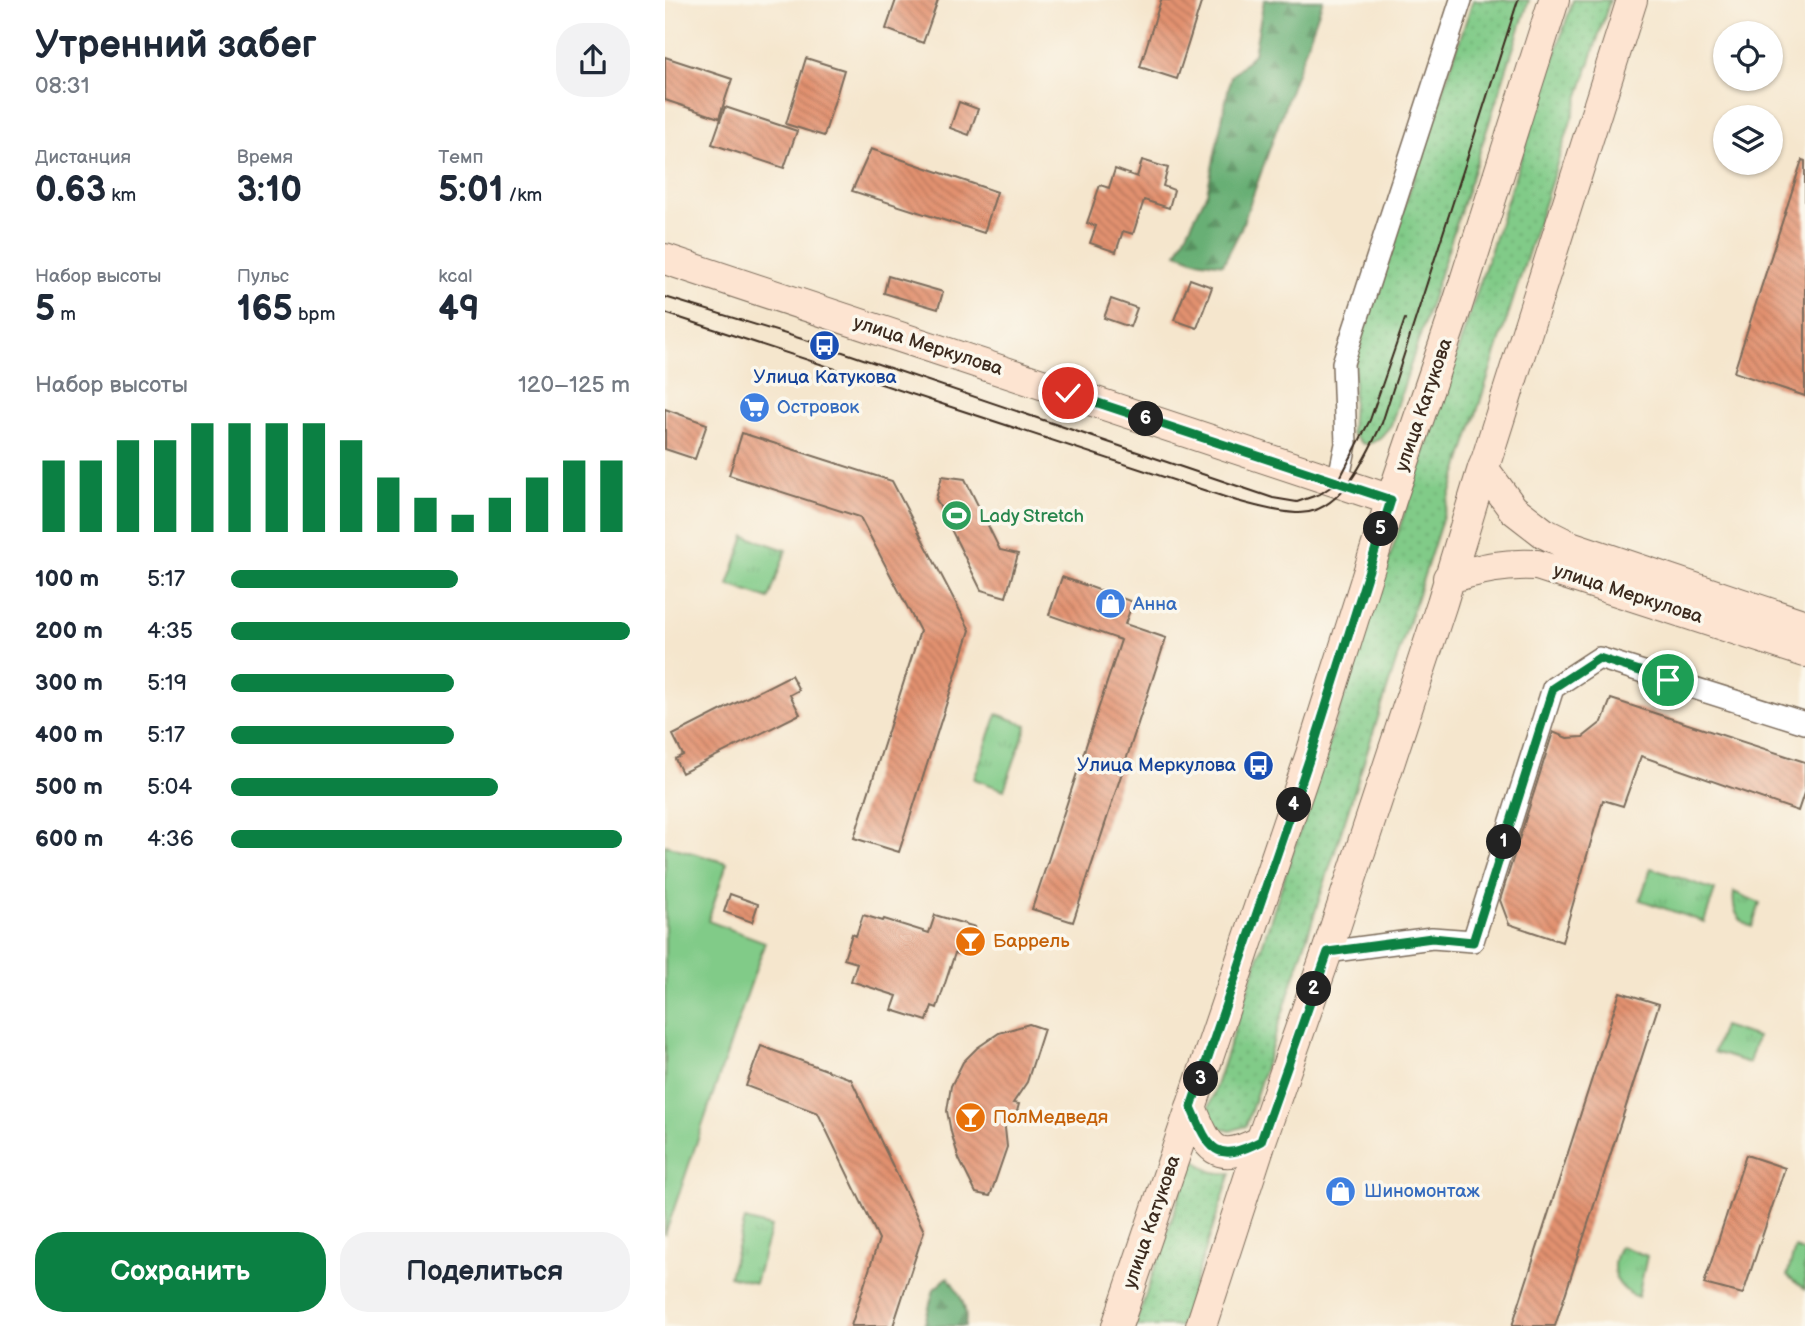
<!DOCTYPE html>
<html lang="ru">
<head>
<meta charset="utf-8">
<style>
  body { margin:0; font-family:"Balsamiq Sans",sans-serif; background:#f2f2f3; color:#1f2937; height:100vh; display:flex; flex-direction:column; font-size:26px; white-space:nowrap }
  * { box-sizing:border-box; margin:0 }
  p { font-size:23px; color:#747a83 }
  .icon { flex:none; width:38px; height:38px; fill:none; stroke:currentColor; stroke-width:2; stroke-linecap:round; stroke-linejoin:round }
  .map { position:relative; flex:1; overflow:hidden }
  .sheet { display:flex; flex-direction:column; background:#fff; width:665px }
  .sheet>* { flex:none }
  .tools { position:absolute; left:1048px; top:21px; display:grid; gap:14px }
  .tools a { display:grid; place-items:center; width:70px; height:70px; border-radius:50%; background:#fff; box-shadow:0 2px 5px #0004; font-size:35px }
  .pin { position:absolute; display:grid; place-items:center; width:60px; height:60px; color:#fff; margin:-30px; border:4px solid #fff; border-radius:50%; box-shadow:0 2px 7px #0007 }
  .km { position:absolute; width:35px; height:35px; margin:-18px; border-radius:50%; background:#222; color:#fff; font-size:19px; line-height:35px; text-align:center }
  .round { display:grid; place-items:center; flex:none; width:74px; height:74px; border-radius:28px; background:#f2f2f3 }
  .headline { display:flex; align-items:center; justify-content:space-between; height:119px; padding:0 35px }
  h1 { font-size:38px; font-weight:600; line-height:52px }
  .metrics { display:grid; grid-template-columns:repeat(3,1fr); gap:10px; height:119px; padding:7px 35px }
  .metrics div { display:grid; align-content:center }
  .metrics b { font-size:35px; font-weight:600 }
  .metrics small { font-size:19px; font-weight:400 }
  .metrics p { font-size:19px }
  .chart { height:196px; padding:14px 35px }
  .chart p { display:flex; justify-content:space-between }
  .chart svg { width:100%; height:126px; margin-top:7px; stroke:#0b8043; stroke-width:6 }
  .primary-button { display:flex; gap:14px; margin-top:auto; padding:14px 35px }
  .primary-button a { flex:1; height:80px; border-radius:28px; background:#0b8043; color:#fff; font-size:28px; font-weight:600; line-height:80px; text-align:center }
  .primary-button a+a { background:#f2f2f3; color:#1f2937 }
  ul { padding:0 35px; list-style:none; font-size:23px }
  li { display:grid; grid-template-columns:112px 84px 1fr; align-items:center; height:52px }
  li i { height:18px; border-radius:9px; background:#0b8043 }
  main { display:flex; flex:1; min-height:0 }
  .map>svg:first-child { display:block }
  .grass { fill:url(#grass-dots); stroke:#5e7a53; stroke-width:2 }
  .forest { fill:url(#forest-firs); stroke:#526c49; stroke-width:2 }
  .park { fill:url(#park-tufts); stroke:#5e7a53; stroke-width:2 }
  .pitch { fill:#81cb88; stroke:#5e7a53; stroke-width:2 }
  .building { fill:url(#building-back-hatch) }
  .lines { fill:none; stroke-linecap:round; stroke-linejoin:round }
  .street-casing { stroke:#7c6c5b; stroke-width:24 }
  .secondary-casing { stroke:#7c6c5b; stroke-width:32 }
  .street { stroke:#fff; stroke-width:21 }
  .secondary { stroke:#fde4d1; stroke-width:30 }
  .tram { stroke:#3b2a1e; stroke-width:2 }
  .route-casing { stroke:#fff; stroke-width:14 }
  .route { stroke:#0b8043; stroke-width:9 }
  .labels { text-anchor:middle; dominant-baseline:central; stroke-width:7; stroke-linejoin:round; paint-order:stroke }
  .street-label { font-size:19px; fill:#3b2a1e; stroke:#fbf7ec }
  .transit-label { font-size:19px; fill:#164399; stroke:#fbf7ec }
  .shop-label { font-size:19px; fill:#366cbe; stroke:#fbf7ec; text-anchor:start }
  .leisure-label { font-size:19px; fill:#27864d; stroke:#fbf7ec; text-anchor:start }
  .food-label { font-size:19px; fill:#c56008; stroke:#fbf7ec; text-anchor:start }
</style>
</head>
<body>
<main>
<section class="sheet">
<div class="headline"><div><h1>Утренний забег</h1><p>08:31</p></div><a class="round"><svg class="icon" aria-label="share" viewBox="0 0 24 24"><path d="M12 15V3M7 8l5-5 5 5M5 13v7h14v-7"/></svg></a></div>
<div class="metrics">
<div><p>Дистанция</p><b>0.63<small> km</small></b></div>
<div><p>Время</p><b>3:10</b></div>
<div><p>Темп</p><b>5:01<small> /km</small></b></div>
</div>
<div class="metrics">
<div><p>Набор высоты</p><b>5<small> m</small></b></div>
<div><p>Пульс</p><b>165<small> bpm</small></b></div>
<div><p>kcal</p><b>49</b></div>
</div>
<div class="chart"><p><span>Набор высоты</span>120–125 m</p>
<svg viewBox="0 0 160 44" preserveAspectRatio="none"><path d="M5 44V19M15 44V19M25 44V12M35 44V12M45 44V6M55 44V6M65 44V6M75 44V6M85 44V12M95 44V25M105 44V32M115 44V38M125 44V32M135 44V25M145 44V19M155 44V19"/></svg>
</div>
<ul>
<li><b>100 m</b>5:17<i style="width:57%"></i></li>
<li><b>200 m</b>4:35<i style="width:100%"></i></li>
<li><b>300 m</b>5:19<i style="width:56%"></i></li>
<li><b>400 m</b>5:17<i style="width:56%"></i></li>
<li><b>500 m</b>5:04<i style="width:67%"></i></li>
<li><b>600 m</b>4:36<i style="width:98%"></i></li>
</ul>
<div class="primary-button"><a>Сохранить</a><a>Поделиться</a></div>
</section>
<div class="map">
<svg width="1140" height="1326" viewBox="0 0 1140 1326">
  <defs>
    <pattern id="grass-dots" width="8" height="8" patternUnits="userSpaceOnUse" patternTransform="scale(1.75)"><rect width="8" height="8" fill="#81cb88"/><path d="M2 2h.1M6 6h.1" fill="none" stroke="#70ae75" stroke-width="1.8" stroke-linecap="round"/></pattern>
    <pattern id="forest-firs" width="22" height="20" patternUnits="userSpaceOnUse" patternTransform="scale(1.75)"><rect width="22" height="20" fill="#68af74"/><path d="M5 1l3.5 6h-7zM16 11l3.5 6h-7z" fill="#578f5f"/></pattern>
    <pattern id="park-tufts" width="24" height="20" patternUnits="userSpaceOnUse" patternTransform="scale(1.75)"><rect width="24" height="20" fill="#81cb88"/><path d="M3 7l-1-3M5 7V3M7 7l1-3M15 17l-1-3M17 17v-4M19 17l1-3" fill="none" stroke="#70ae75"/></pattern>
    <pattern id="building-back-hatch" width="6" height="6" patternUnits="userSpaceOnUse" patternTransform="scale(1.75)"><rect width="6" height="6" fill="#e29170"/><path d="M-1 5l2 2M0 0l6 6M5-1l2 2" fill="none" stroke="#b8775b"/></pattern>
  </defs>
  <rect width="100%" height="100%" fill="#fbf7ec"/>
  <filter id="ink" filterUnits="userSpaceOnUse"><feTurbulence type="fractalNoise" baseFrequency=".0143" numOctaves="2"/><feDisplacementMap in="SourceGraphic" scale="14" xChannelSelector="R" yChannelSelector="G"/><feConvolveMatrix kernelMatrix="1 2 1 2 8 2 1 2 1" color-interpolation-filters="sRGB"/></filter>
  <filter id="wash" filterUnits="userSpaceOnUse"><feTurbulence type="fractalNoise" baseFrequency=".00686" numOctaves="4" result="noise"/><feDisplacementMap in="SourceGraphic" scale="28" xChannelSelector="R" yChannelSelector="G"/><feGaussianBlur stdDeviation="1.57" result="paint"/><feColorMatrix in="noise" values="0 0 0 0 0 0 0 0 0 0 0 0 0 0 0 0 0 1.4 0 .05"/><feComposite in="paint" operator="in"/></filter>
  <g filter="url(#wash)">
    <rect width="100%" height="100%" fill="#f5e6cd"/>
    <path class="grass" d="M808,0H864L726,425C718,435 712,444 698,444L686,433L691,352Z
      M908,0H945L581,1126L565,1131L550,1125L543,1110Z
      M528,1157C542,1171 546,1174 566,1173L515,1326H470Z"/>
    <path class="forest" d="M599,0H658L575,231L558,264L530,260L512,253L542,193L566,76L589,54Z
      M283,1277C293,1291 304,1308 300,1326H259L269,1289Z"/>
    <path class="park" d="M80,536L121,550L104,599L63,585Z
      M332,714L362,725L339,790L309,779Z
      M986,868L1050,890L1039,922L975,900Z
      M1069,892L1095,903L1087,927C1071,921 1067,908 1069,892Z
      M1058,1026L1092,1037L1084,1063L1049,1052Z
      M80,1220L106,1227L90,1283L64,1276Z
      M955,1246L982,1256L973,1297C949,1288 943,1268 955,1246Z
      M1130,1248L1140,1252V1289L1122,1276Z"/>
    <path class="pitch" d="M0,845L62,863L43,921L100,942L0,1235Z"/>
    <g id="blocks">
      <path class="building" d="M231,0H273L258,43L221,29Z
        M496,0H537L512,79L475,67Z
        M0,57L67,79L54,118L0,100Z
        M141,58L179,70L159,136L121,124Z
        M294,102L313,109L304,135L285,128Z
        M60,107L132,131L119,168L47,144Z
        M206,149L332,192L319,233L187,191Z
        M477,160L503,168L498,186L509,190L504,208L479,200L468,234L458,231L451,252L425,243L431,226L422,223L435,185L444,188L450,169L472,177Z
        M1137,160L1140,161V396L1069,372Z
        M223,276L278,292L273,309L219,293Z
        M525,279L547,287L532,328L509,320Z
        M446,299L472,308L465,327L439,318Z
        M0,409L42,424L30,459L0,449Z
        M77,433L227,481L305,630L234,852L189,838L255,631L195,517L64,475Z
        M277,476L300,479L335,550L353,554L341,597L316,590L271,499Z
        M397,577L468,602L460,624L501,638L408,922L367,909L456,640L384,615Z
        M126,675L134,690L125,695L135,714L17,773L10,759L18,755L8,735Z
        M946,699L1140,762V790L1133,811L976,756L958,806L938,800L897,942L844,924L835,900L888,732L902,738L918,737L937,722Z
        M65,894L93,904L87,922L59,912Z
        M198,915L218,921L219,919L264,933L270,915L310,927L300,956L290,953L272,1008L267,1006L262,1021L227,1010L232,996L186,981L192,963L179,959L187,934L191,936Z
        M955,992L994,1004L890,1326H847Z
        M364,1024L379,1029L362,1082L348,1103L354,1104L349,1122L339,1119L342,1147L325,1196L311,1193L294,1159L286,1132L282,1111L286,1086L298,1062L312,1048L334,1033Z
        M96,1046L186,1079L259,1231L228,1326H186L214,1239L153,1113L81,1086Z
        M1081,1155L1120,1168L1078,1294L1039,1284Z"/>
    </g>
  </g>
  <g filter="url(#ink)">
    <use href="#blocks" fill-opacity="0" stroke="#7c6c5b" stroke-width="2"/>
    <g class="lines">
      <defs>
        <path id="street" d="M673,482L681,444L678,363L796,0
          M662,952L767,938L808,941L888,688L934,658L1140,723"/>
        <path id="secondary" d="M0,259L726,500
          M818,468L848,509L879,533L905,546L1140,625
          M783,578C816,569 838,563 872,565L1140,652
          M526,1107C543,1149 550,1165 596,1141
          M452,1326L646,754L726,500L792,306L889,0
          M536,1326L596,1141L662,952L777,603L818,468L821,461L967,0"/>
      </defs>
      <use href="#street" class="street-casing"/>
      <use href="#secondary" class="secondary-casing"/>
      <use href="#street" class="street"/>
      <use href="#secondary" class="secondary"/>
      <path class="tram" d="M0,297L160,346L608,498L632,502L655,494L673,482L705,420L740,319
        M0,313L572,501C591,506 611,512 631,513C676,516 701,456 717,423L853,0"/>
    </g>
  </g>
  <g class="lines" filter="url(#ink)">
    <defs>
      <path id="route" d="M403,393L726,500L646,754L526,1107C544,1149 550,1165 596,1141L663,952L767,938L808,942L888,688L934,658L1003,680"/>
    </defs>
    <use href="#route" class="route-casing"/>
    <use href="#route" class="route"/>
  </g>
  <defs>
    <symbol id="bus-disc" viewBox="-11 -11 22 22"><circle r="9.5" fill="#1a4fb4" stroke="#fbf7ec"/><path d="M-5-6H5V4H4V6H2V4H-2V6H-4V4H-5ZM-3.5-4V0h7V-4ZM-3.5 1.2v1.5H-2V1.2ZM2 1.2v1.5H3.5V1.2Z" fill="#fff"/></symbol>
    <symbol id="supermarket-disc" viewBox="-11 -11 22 22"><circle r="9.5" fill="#3f7fe0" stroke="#fbf7ec"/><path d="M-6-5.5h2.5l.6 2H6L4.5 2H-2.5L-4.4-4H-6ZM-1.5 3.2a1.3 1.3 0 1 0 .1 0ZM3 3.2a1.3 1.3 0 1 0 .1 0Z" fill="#fff"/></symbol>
    <symbol id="stadium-disc" viewBox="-11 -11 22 22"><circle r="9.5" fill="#2e9e5b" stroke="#fbf7ec"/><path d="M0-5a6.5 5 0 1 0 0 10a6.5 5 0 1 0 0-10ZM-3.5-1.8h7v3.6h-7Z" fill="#fff"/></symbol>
    <symbol id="shop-disc" viewBox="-11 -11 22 22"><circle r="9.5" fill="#3f7fe0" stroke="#fbf7ec"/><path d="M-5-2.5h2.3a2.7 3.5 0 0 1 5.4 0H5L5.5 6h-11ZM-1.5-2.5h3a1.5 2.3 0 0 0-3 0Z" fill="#fff"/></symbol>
    <symbol id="bar-disc" viewBox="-11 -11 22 22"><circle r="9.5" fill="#e8710a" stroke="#fbf7ec"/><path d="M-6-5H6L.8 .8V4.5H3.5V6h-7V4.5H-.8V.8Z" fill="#fff"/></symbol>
  </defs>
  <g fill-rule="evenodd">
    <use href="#bus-disc" x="142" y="328" width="35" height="35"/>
    <use href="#supermarket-disc" x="72" y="390" width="35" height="35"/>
    <use href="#stadium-disc" x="274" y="498" width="35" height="35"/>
    <use href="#shop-disc" x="428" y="586" width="35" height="35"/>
    <use href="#bus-disc" x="576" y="748" width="35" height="35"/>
    <use href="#bar-disc" x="288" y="924" width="35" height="35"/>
    <use href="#bar-disc" x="288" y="1100" width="35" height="35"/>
    <use href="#shop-disc" x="658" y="1174" width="35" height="35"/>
  </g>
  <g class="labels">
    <g class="street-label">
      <text transform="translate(263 346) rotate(18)">улица Меркулова</text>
      <text transform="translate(759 405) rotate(-71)">улица Катукова</text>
      <text transform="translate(963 594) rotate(18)">улица Меркулова</text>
      <text transform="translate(487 1222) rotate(-71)">улица Катукова</text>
    </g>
    <g class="transit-label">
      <text x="160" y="377">Улица Катукова</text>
      <text x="571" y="765" text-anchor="end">Улица Меркулова</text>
    </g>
    <g class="shop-label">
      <text x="112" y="407">Островок</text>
      <text x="468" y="604">Анна</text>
      <text x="699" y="1191">Шиномонтаж</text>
    </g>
    <g class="leisure-label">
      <text x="314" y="516">Lady Stretch</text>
    </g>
    <g class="food-label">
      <text x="328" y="941">Баррель</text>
      <text x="328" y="1117">ПолМедведя</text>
    </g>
  </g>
</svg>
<div class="tools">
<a><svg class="icon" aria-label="locate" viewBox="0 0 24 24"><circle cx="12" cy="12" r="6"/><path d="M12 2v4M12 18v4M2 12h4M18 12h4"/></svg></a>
<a><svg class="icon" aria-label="layers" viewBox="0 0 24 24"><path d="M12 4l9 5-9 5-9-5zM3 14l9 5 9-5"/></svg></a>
</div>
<div class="pin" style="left:1003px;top:680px;background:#1e9e55"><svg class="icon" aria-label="arrive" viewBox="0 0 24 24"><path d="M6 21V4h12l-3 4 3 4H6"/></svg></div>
<div class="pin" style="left:403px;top:393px;background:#d93025"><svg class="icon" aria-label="check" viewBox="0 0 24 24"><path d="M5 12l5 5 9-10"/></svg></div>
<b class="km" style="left:839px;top:842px">1</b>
<b class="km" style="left:649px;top:989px">2</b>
<b class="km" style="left:536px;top:1079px">3</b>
<b class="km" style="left:629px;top:805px">4</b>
<b class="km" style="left:716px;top:529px">5</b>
<b class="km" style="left:481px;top:419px">6</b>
</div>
</main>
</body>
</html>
